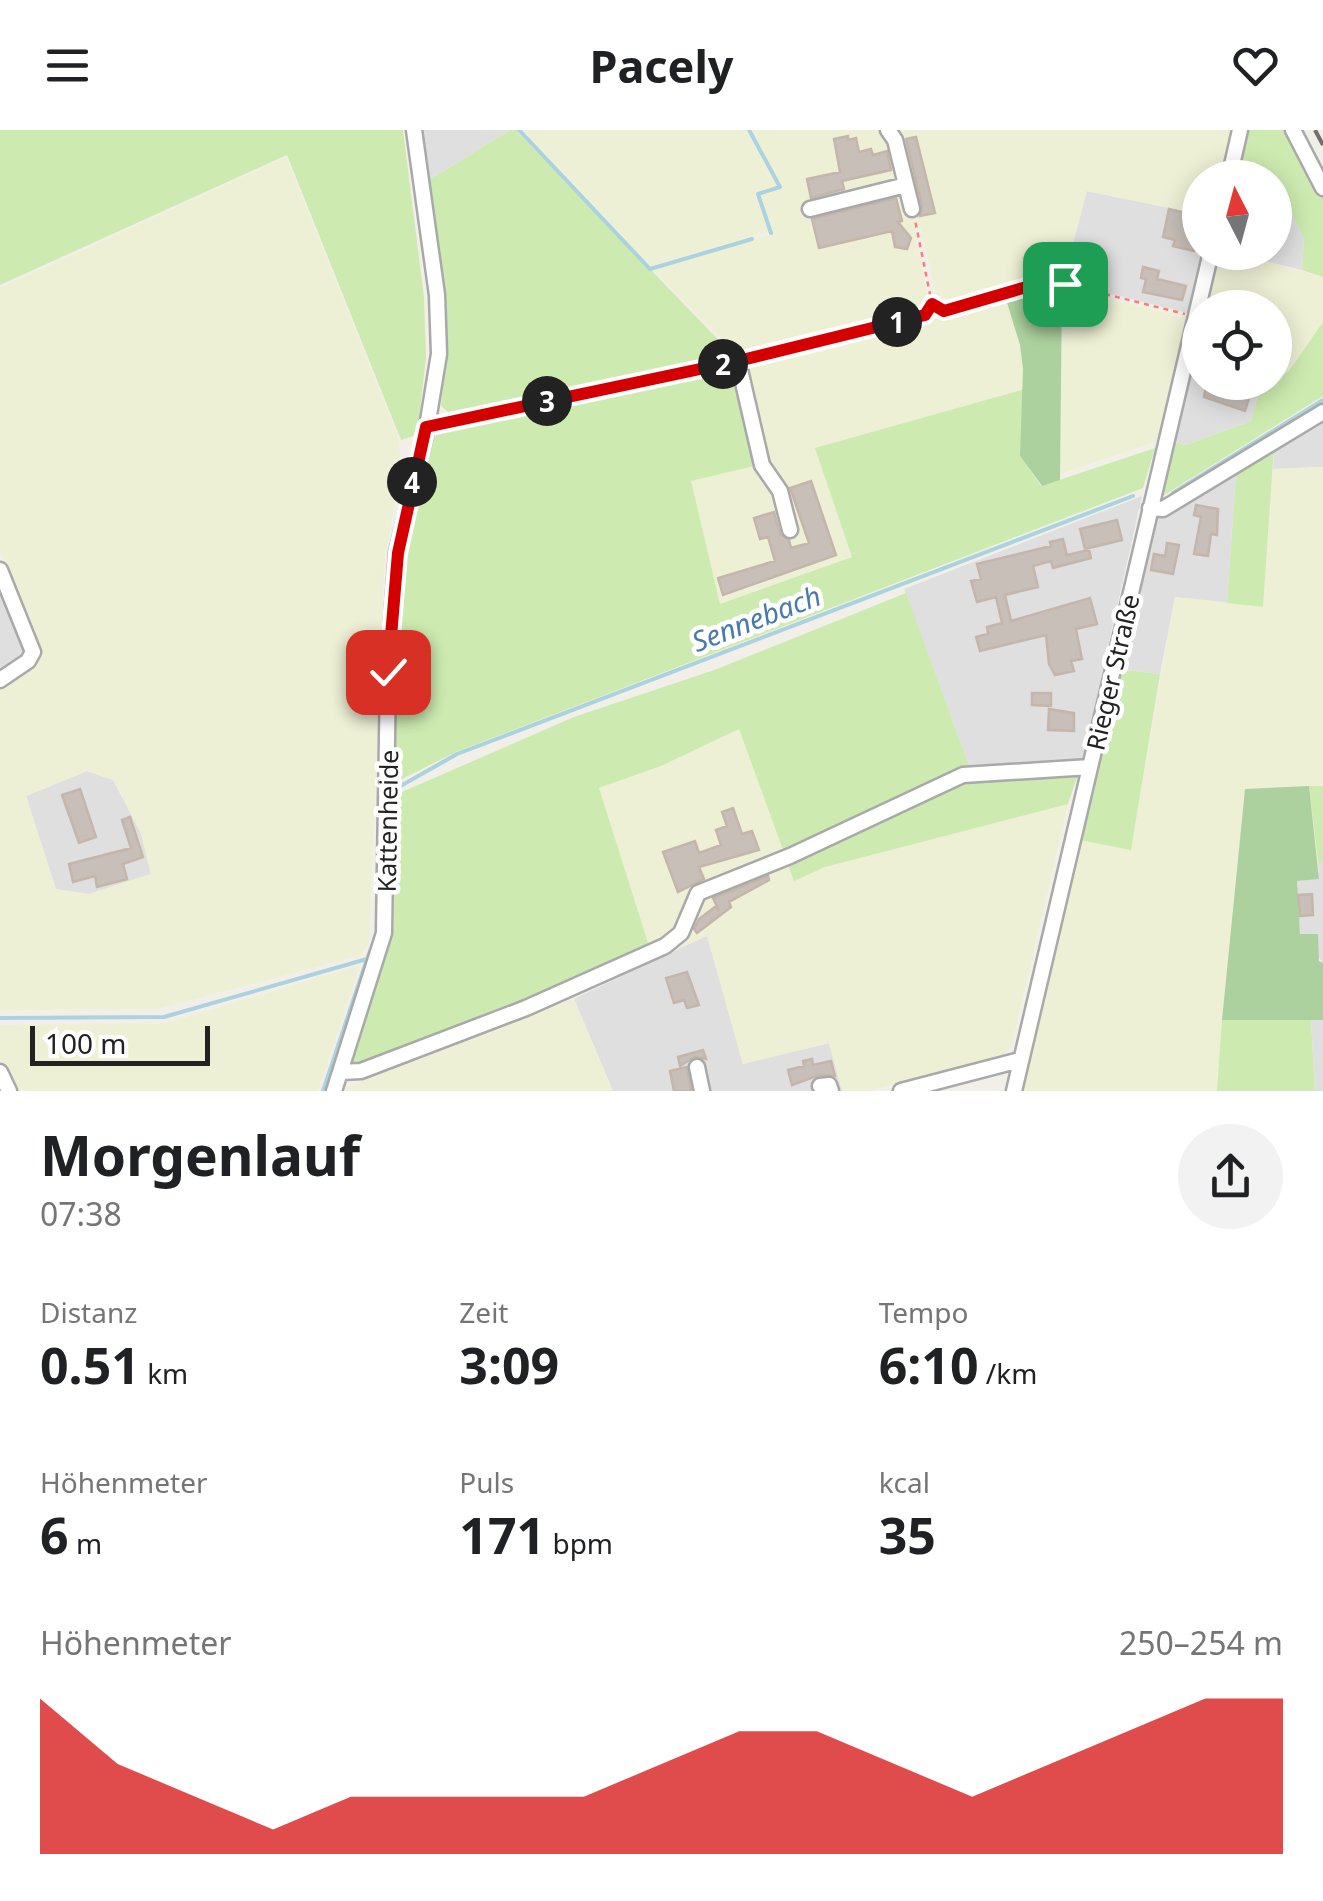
<!DOCTYPE html>
<html lang="de">
<head>
<meta charset="utf-8">
<style>
  body { margin:0; font-family:"Noto Sans",sans-serif; background:#f2f2f2; color:#202124; height:100vh; display:flex; flex-direction:column; font-size:38px; white-space:nowrap }
  * { box-sizing:border-box; margin:0 }
  p { font-size:32px; color:#757577 }
  .icon { flex:none; width:55px; height:55px; fill:none; stroke:currentColor; stroke-width:2; stroke-linecap:round; stroke-linejoin:round }
  .map { position:relative; height:961px; overflow:hidden }
  .details { display:flex; flex-direction:column; background:#fff; flex:1 }
  .details>* { flex:none }
  .needle { width:65px; rotate:354deg }
  .buttons { position:absolute; left:1182px; top:30px; display:grid; gap:20px }
  .buttons a { display:grid; place-items:center; width:110px; height:110px; border-radius:50%; background:#fff; box-shadow:0 5px 25px #0003; font-size:50px }
  .scale { position:absolute; left:30px; bottom:25px; width:180px; box-sizing:border-box; padding-left:10px; border:5px solid #222; border-top:0; font-size:28px; line-height:35px; white-space:nowrap; color:#222; -webkit-text-stroke:8px #fff; paint-order:stroke }
  .pin { position:absolute; display:grid; place-items:center; width:85px; height:85px; color:#fff; margin:-42px; border-radius:20px; box-shadow:0 5px 15px #0006 }
  .km { position:absolute; width:50px; height:50px; margin:-25px; border-radius:50%; background:#222; color:#fff; font-size:28px; line-height:50px; text-align:center }
  .round { display:grid; place-items:center; flex:none; width:105px; height:105px; border-radius:52px; background:#f2f2f2 }
  .headline { display:flex; align-items:center; justify-content:space-between; height:170px; padding:0 40px }
  h1 { font-size:55px; font-weight:700; line-height:75px }
  .figures { display:grid; grid-template-columns:repeat(3,1fr); gap:15px; height:170px; padding:10px 40px }
  .figures div { display:grid; align-content:center }
  .figures b { font-size:50px; font-weight:700 }
  .figures small { font-size:28px; font-weight:400 }
  .figures p { font-size:28px }
  .chart { height:280px; padding:20px 40px }
  .chart p { display:flex; justify-content:space-between }
  .chart svg { width:100%; height:180px; margin-top:10px; fill:#d40000; opacity:.7 }
  header { display:flex; justify-content:space-between; align-items:center; height:130px; padding:0 40px; background:#fff; font-size:45px; font-weight:700 }
  .map>svg:first-child { display:block }
  .residential { fill:#e0dfdf }
  .farmland { fill:#eef0d5; fill-rule:evenodd }
  .grass { fill:#cdebb0 }
  .forest { fill:#add19e }
  .lines { fill:none; stroke-linecap:round; stroke-linejoin:round }
  .stream { stroke:#aad3df; stroke-width:4 }
  .building { fill:#c7bfb8; stroke:#c4b6ab; stroke-width:2.5 }
  .minor-casing { stroke:#a9a9a9; stroke-width:19 }
  .path { stroke:#fa8072; stroke-width:2.5; stroke-dasharray:5 5; stroke-linecap:butt }
  .minor { stroke:#fff; stroke-width:14 }
  .rail { stroke:#707070; stroke-width:4; stroke-dasharray:20 20; stroke-linecap:butt }
  .route-casing { stroke:#fff; stroke-width:20 }
  .route { stroke:#d40000; stroke-width:12 }
  .labels { text-anchor:middle; dominant-baseline:central; stroke-width:9; stroke-linejoin:round; paint-order:stroke }
  .street-label { font-size:25px; fill:#222; stroke:#fff }
  .water-label { font-size:28px; font-style:italic; fill:#4a7aab; stroke:#fff }
</style>
</head>
<body>
<header><svg class="icon" aria-label="menu" viewBox="0 0 24 24"><path d="M4 6h16M4 12h16M4 18h16"/></svg>Pacely<svg class="icon" aria-label="heart" viewBox="0 0 24 24"><path d="M12 20l-8-8c-3-5 5-10 8-4 3-6 11-1 8 4z"/></svg></header>
<div class="map">
<svg width="1323" height="961" viewBox="0 0 1323 961">
  <rect width="100%" height="100%" fill="#f2efe9"/>
  <path class="residential" d="M418,0H510L426,52Z
    M1086,61L1200,84V122L1206,123L1191,184L1063,152Z
    M1275,69L1286,71L1304,109L1302,140L1232,123L1275,122Z
    M1194,212L1200,214V252L1261,253L1251,291L1186,315L1171,311Z
    M1323,287V337L1273,339L1274,317Z
    M1236,343L1227,473L1175,467L1160,544L1116,539L1150,392Z
    M1142,366L1082,632L971,641L904,459Z
    M0,452L28,515L25,526L0,543Z
    M87,641L113,650L141,703L151,744L89,764L56,760L26,666Z
    M1318,732H1323V833L1300,805L1296,751L1319,749Z
    M707,805L743,934L829,913L842,961H613L574,869Z
    M1311,890H1323V961H1315Z"/>
  <path class="farmland" d="M523,0H745L777,56L755,64L768,101L651,136Z
    M751,0H1234L1224,47L1200,48V84L1087,61L1063,152L1036,150L949,174L938,170L920,96L914,98L928,169L919,180L737,225L653,140L772,104L760,65L781,57Z
    M286,27L399,310L400,338L384,436L369,813L361,825L158,879L0,880V555L43,524L0,423V158ZM87,641L113,650L141,703L151,744L89,764L56,759L26,666Z
    M1216,123H1232L1323,147V192L1289,241L1275,250V178H1203Z
    M1062,158L1188,188L1189,193L1158,311L1060,344Z
    M1005,166L1020,215L1025,259L816,318L852,427L719,474L690,351L769,331L747,239L751,231L955,182Z
    M1323,337V655L1245,660L1217,961H1019L1075,709L1131,719L1175,467L1263,476L1273,339Z
    M739,599L794,750L825,737L1068,674L1011,917L1003,925L870,961H842L829,913L743,934L707,806L654,830L598,659L661,636Z
    M360,835L318,961H16L0,928V895L166,893Z
    M574,869L613,961H343L344,959Z"/>
  <path class="grass" d="M0,0H403L424,167L426,228L417,305L401,310L287,25L0,155Z
    M510,0H516L734,226L454,287L441,276L446,211L426,52Z
    M1246,0H1286L1323,68V147L1302,140L1304,109L1286,71L1275,69V48H1234Z
    M1323,192V266L1158,369L1171,311L1186,315L1251,291L1259,261L1289,241Z
    M729,240L738,248L755,320L754,336L691,351L720,474L852,427L815,318L1025,259L1020,326L1041,356L1155,318L1143,358L456,622L396,652V521L405,424L429,313L446,296Z
    M1274,317L1263,477L1227,473L1236,343Z
    M906,463L971,641L959,642L783,720L739,599L661,636L599,658L650,819L522,875L359,935L352,933L394,797L395,665L574,587L717,539Z
    M1116,539L1160,544L1131,720L1075,709Z
    M1078,644L1068,674L825,737L794,751L786,730L964,648Z
    M1309,656H1323V732H1318Z
    M1222,890H1311L1315,961H1217Z"/>
  <path class="forest" d="M1036,158H1062L1060,350L1042,356L1020,326L1023,239L1020,215L1005,166Z
    M1309,656L1319,749L1297,751L1300,804H1318L1319,831L1323,833V890H1222L1245,659Z"/>
  <g class="lines">
    <path class="stream" d="M519,0L650,139L752,109
      M749,0L780,57L758,64L771,103
      M1173,363L1323,270
      M397,658L457,624L1133,366
      M0,888L164,887L367,829L377,804L379,672
      M323,961L367,829"/>
  </g>
  <path class="building" d="M848,6V10L856,8L859,22L871,19L873,25L887,21L891,40L842,51L844,59L811,68L807,49L840,42L834,9Z
    M916,7L935,83L920,86L922,76L906,9Z
    M896,68L902,91L898,92L911,108L907,119L895,117L892,101L819,118L812,89Z
    M1169,79L1185,83L1183,94L1198,100L1194,121L1173,116L1175,110L1163,107Z
    M1143,137L1159,141L1157,149L1186,156L1182,170L1143,162L1146,149L1141,148Z
    M1207,252H1240L1238,265L1249,268L1245,281L1204,267Z
    M811,351L836,425L723,465L718,448L775,431L768,407L760,409L754,388L774,382L780,404L789,410L791,418L809,413L790,358Z
    M1196,375L1218,379L1217,405L1211,404L1208,426L1194,424L1201,387L1194,385Z
    M1117,390L1122,410L1085,419L1080,399Z
    M1063,409L1067,425L1089,420L1091,428L1053,438L1051,431L1033,436L1038,457L1005,465L1011,491L1090,468L1097,494L1076,499L1082,529L1071,531L1074,541L1055,545L1049,534L1046,505L980,521L976,507L988,504L987,497L1002,493L996,467L977,472L971,451L981,449L977,434L1051,416L1050,412Z
    M1167,413L1179,415L1173,444L1151,440L1154,424L1165,426Z
    M1032,563H1051V576L1032,575Z
    M1049,579L1074,583V601L1048,600Z
    M80,659L96,707L79,713L62,665Z
    M733,678L742,704L752,701L759,720L699,737L704,749L678,762L663,722L695,711L699,723L721,715L716,700L727,696L722,682Z
    M130,687L143,727L123,734L127,749L97,757L95,746L73,752L69,734L131,718L122,690Z
    M768,746L769,750L729,772L731,777L697,803L694,799L699,789L716,776L719,781L713,768Z
    M1312,764L1313,785L1300,786L1298,765Z
    M687,842L699,875L687,878L684,870L674,873L666,848Z
    M703,920L706,929L694,927L680,936L678,927Z
    M812,929L813,935L831,931L835,946L819,945L792,955L788,940L804,936L803,931Z
    M687,937L691,961H674L670,941Z"/>
  <g class="lines">
    <defs>
      <path id="minor" d="M888,0L895,10L912,79
        M1293,0L1323,58
        M1229,48L1240,0
        M810,79L906,55
        M427,297L738,231L762,335L780,361L790,400
        M1150,378L1163,379L1323,282
        M0,440L33,522L28,531L0,550
        M697,937L702,961
        M0,942L9,961
        M341,942L361,941L526,878L665,816L681,803L698,763L790,726L963,645L1090,637
        M820,956L829,955L831,961
        M334,961L384,803L388,543L397,423L427,297L439,224L437,165L414,0
        M901,961L1020,930
        M1014,961L1211,122"/>
    </defs>
    <use href="#minor" class="minor-casing"/>
    <path class="path" d="M932,175L944,181L1037,153L1065,154L1185,184
      M751,227L925,185L932,174L915,90"/>
    <use href="#minor" class="minor"/>
    <path class="rail" d="M1315,0L1323,15"/>
  </g>
  <g class="lines">
    <defs>
      <path id="route" d="M388,542L398,423L426,297L738,231L925,185L932,174L944,181L1037,154H1065"/>
    </defs>
    <use href="#route" class="route-casing"/>
    <use href="#route" class="route"/>
  </g>
  <g class="labels">
    <g class="street-label">
      <text transform="translate(1112 542) rotate(-77)">Rieger Straße</text>
      <text transform="translate(387 691) rotate(-89)">Kattenheide</text>
    </g>
    <g class="water-label">
      <text transform="translate(756 488) rotate(-21)">Sennebach</text>
    </g>
  </g>
</svg>
<div class="buttons">
<a><svg class="needle" viewBox="-14 -14 28 28"><path d="M0-13l5 13h-10z" fill="#e53935"/><path d="M0 13l5-13h-10z" fill="#757577"/></svg></a>
<a><svg class="icon" aria-label="locate" viewBox="0 0 24 24"><circle cx="12" cy="12" r="6"/><path d="M12 2v4M12 18v4M2 12h4M18 12h4"/></svg></a>
</div>
<div class="scale">100 m</div>
<div class="pin" style="left:1065px;top:154px;background:#1e9e55"><svg class="icon" aria-label="arrive" viewBox="0 0 24 24"><path d="M6 21V4h12l-3 4 3 4H6"/></svg></div>
<div class="pin" style="left:388px;top:542px;background:#d93025"><svg class="icon" aria-label="check" viewBox="0 0 24 24"><path d="M5 12l5 5 9-10"/></svg></div>
<b class="km" style="left:897px;top:192px">1</b>
<b class="km" style="left:723px;top:234px">2</b>
<b class="km" style="left:547px;top:271px">3</b>
<b class="km" style="left:412px;top:352px">4</b>
</div>
<section class="details">
<div class="headline"><div><h1>Morgenlauf</h1><p>07:38</p></div><a class="round"><svg class="icon" aria-label="share" viewBox="0 0 24 24"><path d="M12 15V3M7 8l5-5 5 5M5 13v7h14v-7"/></svg></a></div>
<div class="figures">
<div><p>Distanz</p><b>0.51<small> km</small></b></div>
<div><p>Zeit</p><b>3:09</b></div>
<div><p>Tempo</p><b>6:10<small> /km</small></b></div>
</div>
<div class="figures">
<div><p>Höhenmeter</p><b>6<small> m</small></b></div>
<div><p>Puls</p><b>171<small> bpm</small></b></div>
<div><p>kcal</p><b>35</b></div>
</div>
<div class="chart"><p><span>Höhenmeter</span>250–254 m</p>
<svg viewBox="0 0 160 44" preserveAspectRatio="none"><path d="M0 44V6L10 22L20 30L30 38L40 30L50 30L60 30L70 30L80 22L90 14L100 14L110 22L120 30L130 22L140 14L150 6L160 6V44z"/></svg>
</div>
</section>
</body>
</html>
